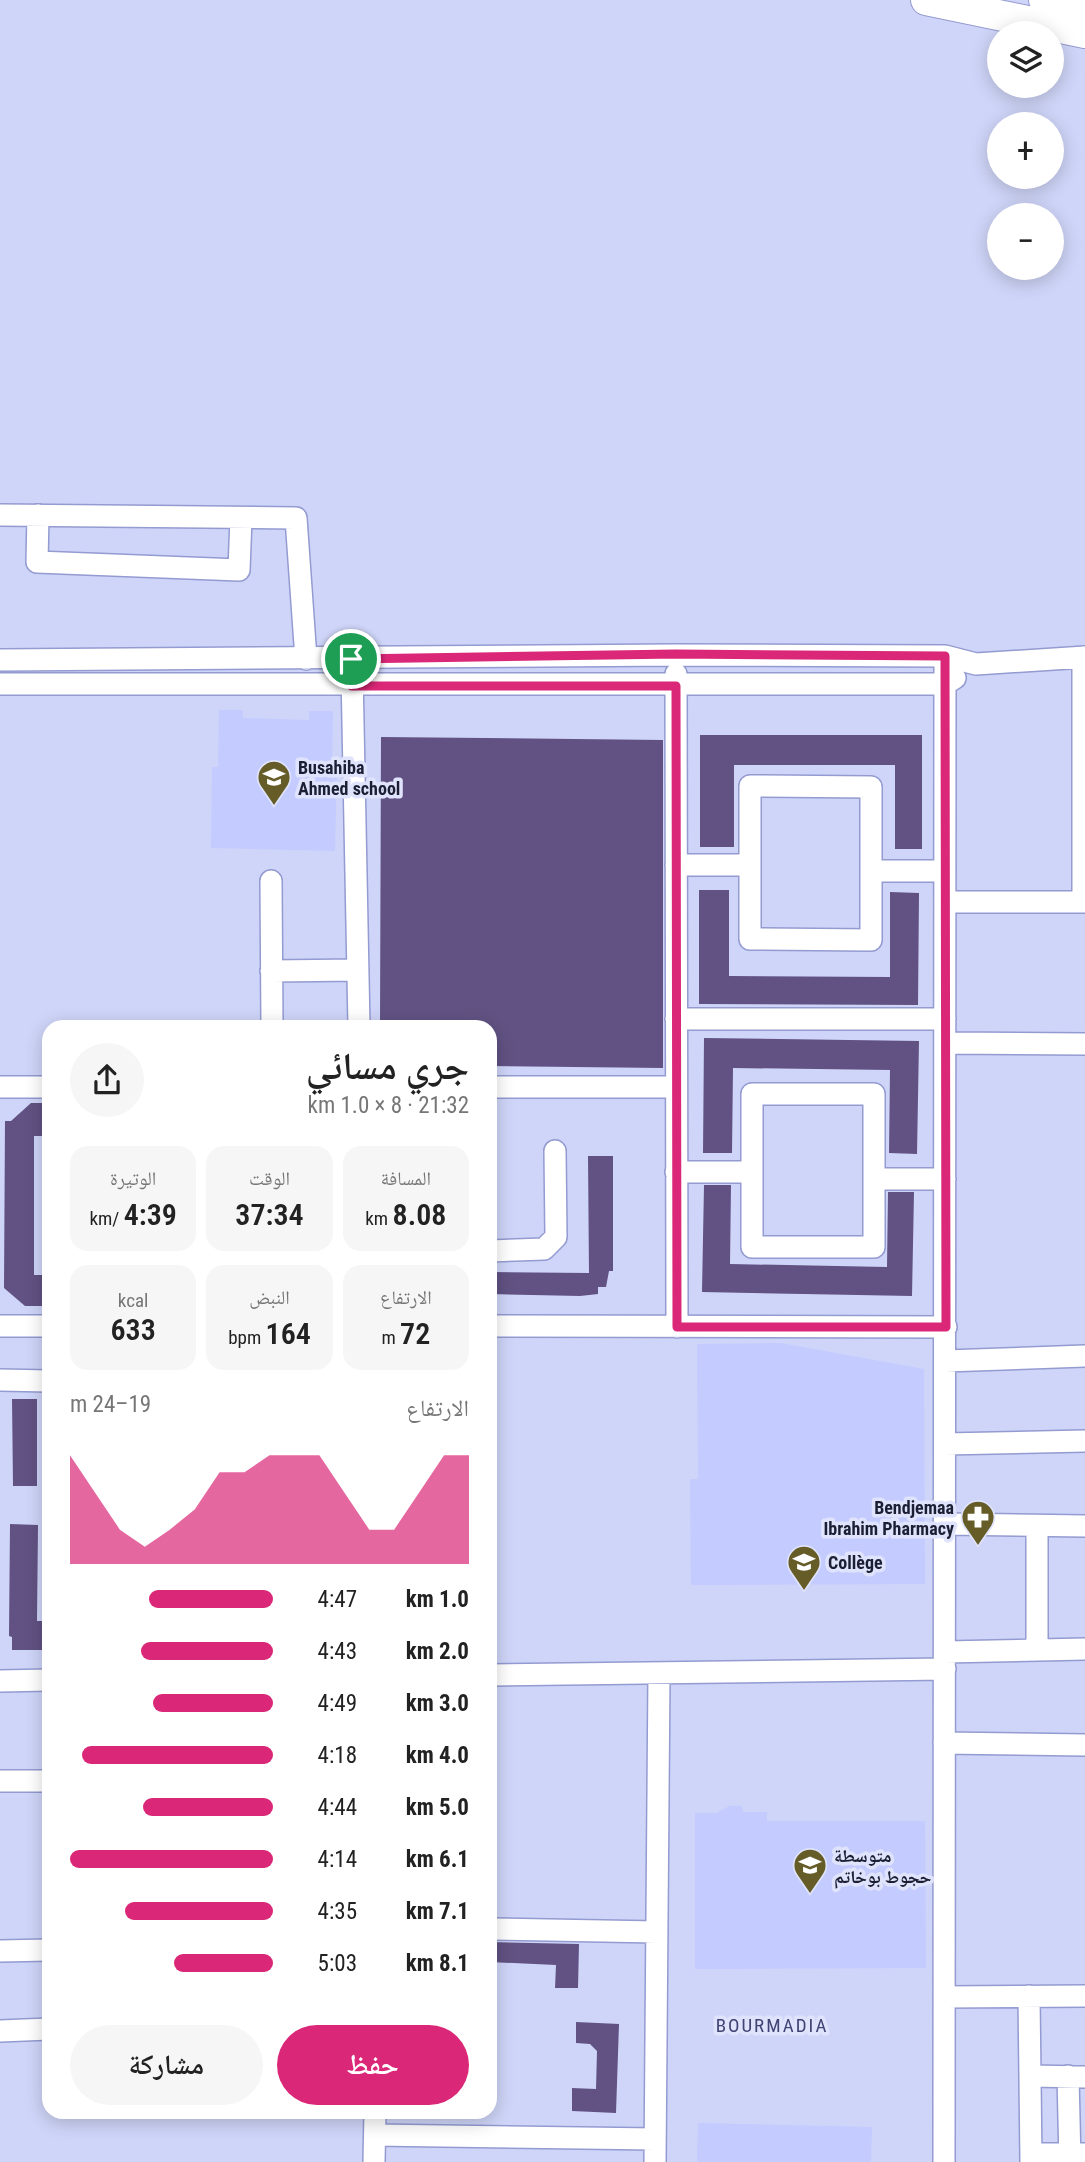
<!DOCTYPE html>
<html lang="ar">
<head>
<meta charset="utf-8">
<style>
  body { margin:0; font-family:"Roboto Condensed","Noto Naskh Arabic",sans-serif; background:#f6f6f6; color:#222; direction:rtl; height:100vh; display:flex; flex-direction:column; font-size:26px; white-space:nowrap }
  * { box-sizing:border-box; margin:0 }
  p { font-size:23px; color:#767676 }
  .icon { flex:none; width:38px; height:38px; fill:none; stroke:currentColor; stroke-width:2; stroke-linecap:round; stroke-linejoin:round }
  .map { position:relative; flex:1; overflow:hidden; direction:ltr }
  .side { position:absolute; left:42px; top:1020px; width:455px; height:1099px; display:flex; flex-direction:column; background:#fff; border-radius:21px; box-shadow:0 4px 18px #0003; direction:rtl }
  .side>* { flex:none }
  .tools { position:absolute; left:987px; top:21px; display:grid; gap:14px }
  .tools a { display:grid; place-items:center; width:77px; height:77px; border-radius:50%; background:#fff; box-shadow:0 4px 18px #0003; font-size:35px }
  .pin { position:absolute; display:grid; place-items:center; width:60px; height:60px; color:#fff; margin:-30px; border:4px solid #fff; border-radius:50%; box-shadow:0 2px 7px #0007 }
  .round { display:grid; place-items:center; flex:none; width:74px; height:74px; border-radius:37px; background:#f6f6f6 }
  .overview { display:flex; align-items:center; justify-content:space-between; height:119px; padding:0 28px }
  h1 { font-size:38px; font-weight:600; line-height:52px }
  .metrics { display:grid; grid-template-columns:repeat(3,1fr); gap:10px; height:119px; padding:7px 28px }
  .metrics div { display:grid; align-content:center; border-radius:18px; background:#f6f6f6; text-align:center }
  .metrics b { font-size:30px; font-weight:600 }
  .metrics small { font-size:19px; font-weight:400 }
  .metrics p { font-size:19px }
  .chart { height:196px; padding:14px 28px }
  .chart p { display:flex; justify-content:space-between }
  .chart svg { width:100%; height:126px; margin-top:7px; fill:#db2777; opacity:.7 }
  .button { display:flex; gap:14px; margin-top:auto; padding:14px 28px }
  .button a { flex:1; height:80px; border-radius:42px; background:#db2777; color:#fff; font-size:28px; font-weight:600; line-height:80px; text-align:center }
  .button a+a { background:#f6f6f6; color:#222 }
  ul { padding:0 28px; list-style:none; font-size:23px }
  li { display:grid; grid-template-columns:112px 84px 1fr; align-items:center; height:52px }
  li i { height:18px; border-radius:9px; background:#db2777 }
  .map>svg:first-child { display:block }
  .built { fill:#c3cbff }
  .building { fill:#615283 }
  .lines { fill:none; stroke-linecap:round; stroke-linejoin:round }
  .minor-casing { stroke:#939bd1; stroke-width:24 }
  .highway-casing { stroke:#939bd1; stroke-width:32 }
  .minor { stroke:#fff; stroke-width:21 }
  .highway { stroke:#fff; stroke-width:30 }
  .route-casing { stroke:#fff; stroke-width:14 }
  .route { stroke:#db2777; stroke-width:9 }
  .labels { text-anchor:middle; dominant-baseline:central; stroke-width:7; stroke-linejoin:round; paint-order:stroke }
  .poi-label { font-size:18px; font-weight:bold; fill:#1c1f34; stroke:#dfe3fb; text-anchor:start }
  .neighbourhood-label { font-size:19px; letter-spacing:2px; fill:#3f4474; stroke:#dfe3fb }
</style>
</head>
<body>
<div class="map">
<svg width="1085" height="2162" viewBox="0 0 1085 2162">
  <rect width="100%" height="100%" fill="#cfd5f8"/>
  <path class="built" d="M219,710H243V718L309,720V711H333L332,765H337L335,851L211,848L212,767H218Z
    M781,1343L924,1369L925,1584L691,1585L690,1479H698L697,1344Z
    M729,1806H742L743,1812H767V1821H925L926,1968L695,1969V1813H717Z
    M698,2123L872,2127L871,2162H697Z"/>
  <path class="building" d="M700,735H922V849H895V765H734V847H700Z
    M381,737L663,740V1068L490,1066V1027H380Z
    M699,890H729V976L890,977V892L919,893L918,1005L699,1004Z
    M704,1038L919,1041L917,1154L889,1153L890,1070L733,1068L732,1153H703Z
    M31,1103H49V1136H34V1275H49V1306H25L4,1288L5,1121H11Z
    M588,1156H613V1271H609L606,1287H598V1294L580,1296L490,1294V1272L589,1273Z
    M704,1185H731L730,1264L887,1267L888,1192H914L912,1296L702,1292Z
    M12,1399H37V1486H13Z
    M10,1524L38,1525L37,1621H49V1650H12V1637L9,1636Z
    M490,1942L579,1944L578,1988H555L556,1965L490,1962Z
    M576,2022L619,2024L616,2113L572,2111V2088L596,2089L597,2051L590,2044L576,2043Z"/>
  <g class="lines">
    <defs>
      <path id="minor" d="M0,515L296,518L306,659
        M38,515L37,562L239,570L241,518
        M1083,657V902
        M0,660L676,655L945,656L976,664L1085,657
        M352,672L359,1027
        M676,674L677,1327
        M0,684H945L955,678
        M676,865H750V786L871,787V940L750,939V865
        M871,871H945
        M271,881L272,1027
        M945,902H1085
        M271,971L358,970
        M676,1019H945
        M945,1043L1085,1044
        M0,1087H49
        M490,1087H676
        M676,1172H752V1094H874V1247H752V1172
        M874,1179H945
        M490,1251L544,1249L556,1237L555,1151
        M0,1326H49
        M490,1326L946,1327
        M945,1361L1085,1356
        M0,1380L49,1381
        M945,1444L1085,1441
        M945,1524L1085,1526
        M1037,1650V1526
        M945,1652L1085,1649
        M490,1675L945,1669
        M0,1681L49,1680
        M944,1743L1085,1745
        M0,1781H49
        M490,1929L657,1932
        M0,1951L49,1950
        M1029,1996L1031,2162
        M944,1997L1085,1996
        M0,2031L49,2029
        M1030,2076L1085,2077
        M1068,2076L1070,2162
        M375,2135L655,2139
        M1031,2154H1085
        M374,2162L375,2112
        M655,2162L659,1673
        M944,2162L945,656"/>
      <path id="highway" d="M926,0L1085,33
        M1044,0L1085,9"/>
    </defs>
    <use href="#minor" class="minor-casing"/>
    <use href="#highway" class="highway-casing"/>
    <use href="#minor" class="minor"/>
    <use href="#highway" class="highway"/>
  </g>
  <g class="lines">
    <defs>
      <path id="route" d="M676,654L945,656L946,1327H677L676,686H352L351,659Z"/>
    </defs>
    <use href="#route" class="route-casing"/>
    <use href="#route" class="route"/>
  </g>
  <defs>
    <symbol id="school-pin" viewBox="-11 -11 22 30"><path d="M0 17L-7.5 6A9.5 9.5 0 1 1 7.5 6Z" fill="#665c28" stroke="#dfe3fb"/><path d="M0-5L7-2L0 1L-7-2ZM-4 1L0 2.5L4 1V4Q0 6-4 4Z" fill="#fff"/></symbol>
    <symbol id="pharmacy-pin" viewBox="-11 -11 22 30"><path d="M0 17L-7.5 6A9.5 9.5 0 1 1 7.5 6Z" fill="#665c28" stroke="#dfe3fb"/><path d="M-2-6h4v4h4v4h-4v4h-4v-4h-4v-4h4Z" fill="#fff"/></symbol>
  </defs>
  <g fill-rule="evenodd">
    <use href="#school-pin" x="255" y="758" width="38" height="52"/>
    <use href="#pharmacy-pin" x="959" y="1498" width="38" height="52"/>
    <use href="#school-pin" x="785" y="1543" width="38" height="52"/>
    <use href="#school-pin" x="791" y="1846" width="38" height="52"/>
  </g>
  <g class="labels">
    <g class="poi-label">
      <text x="298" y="767">Busahiba<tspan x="298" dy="21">Ahmed school</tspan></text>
      <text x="954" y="1507" text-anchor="end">Bendjemaa<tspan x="954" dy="21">Ibrahim Pharmacy</tspan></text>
      <text x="828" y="1562">Collège</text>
      <text x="834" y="1855">متوسطة<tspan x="834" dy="21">حجوط بوخاتم</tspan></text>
    </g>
    <g class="neighbourhood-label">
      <text x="772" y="2025">BOURMADIA</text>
    </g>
  </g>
</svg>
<div class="tools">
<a><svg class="icon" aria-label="layers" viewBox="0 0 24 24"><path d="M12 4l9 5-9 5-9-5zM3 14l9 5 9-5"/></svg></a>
<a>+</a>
<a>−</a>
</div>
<div class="pin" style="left:351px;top:659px;background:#1e9e55"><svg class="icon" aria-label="arrive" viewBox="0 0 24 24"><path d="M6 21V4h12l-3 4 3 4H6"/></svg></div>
<section class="side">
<div class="overview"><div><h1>جري مسائي</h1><p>21:32 · 8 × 1.0 km</p></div><a class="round"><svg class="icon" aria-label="share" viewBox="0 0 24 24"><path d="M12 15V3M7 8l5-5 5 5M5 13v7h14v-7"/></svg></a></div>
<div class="metrics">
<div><p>المسافة</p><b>8.08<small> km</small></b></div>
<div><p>الوقت</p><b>37:34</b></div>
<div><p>الوتيرة</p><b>4:39<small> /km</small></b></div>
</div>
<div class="metrics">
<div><p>الارتفاع</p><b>72<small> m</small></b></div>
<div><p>النبض</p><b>164<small> bpm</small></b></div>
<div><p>kcal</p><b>633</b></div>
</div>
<div class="chart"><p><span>الارتفاع</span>19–24 m</p>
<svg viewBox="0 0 160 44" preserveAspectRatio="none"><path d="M0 44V6L10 19L20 32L30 38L40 32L50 25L60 12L70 12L80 6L90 6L100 6L110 19L120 32L130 32L140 19L150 6L160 6V44z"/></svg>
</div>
<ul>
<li><b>1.0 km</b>4:47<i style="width:61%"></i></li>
<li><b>2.0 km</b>4:43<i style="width:65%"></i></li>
<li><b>3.0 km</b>4:49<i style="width:59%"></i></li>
<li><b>4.0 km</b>4:18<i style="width:94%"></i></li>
<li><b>5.0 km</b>4:44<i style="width:64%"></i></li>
<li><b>6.1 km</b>4:14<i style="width:100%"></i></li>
<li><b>7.1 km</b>4:35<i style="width:73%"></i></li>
<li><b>8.1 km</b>5:03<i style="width:49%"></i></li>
</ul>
<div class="button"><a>حفظ</a><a>مشاركة</a></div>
</section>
</div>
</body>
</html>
